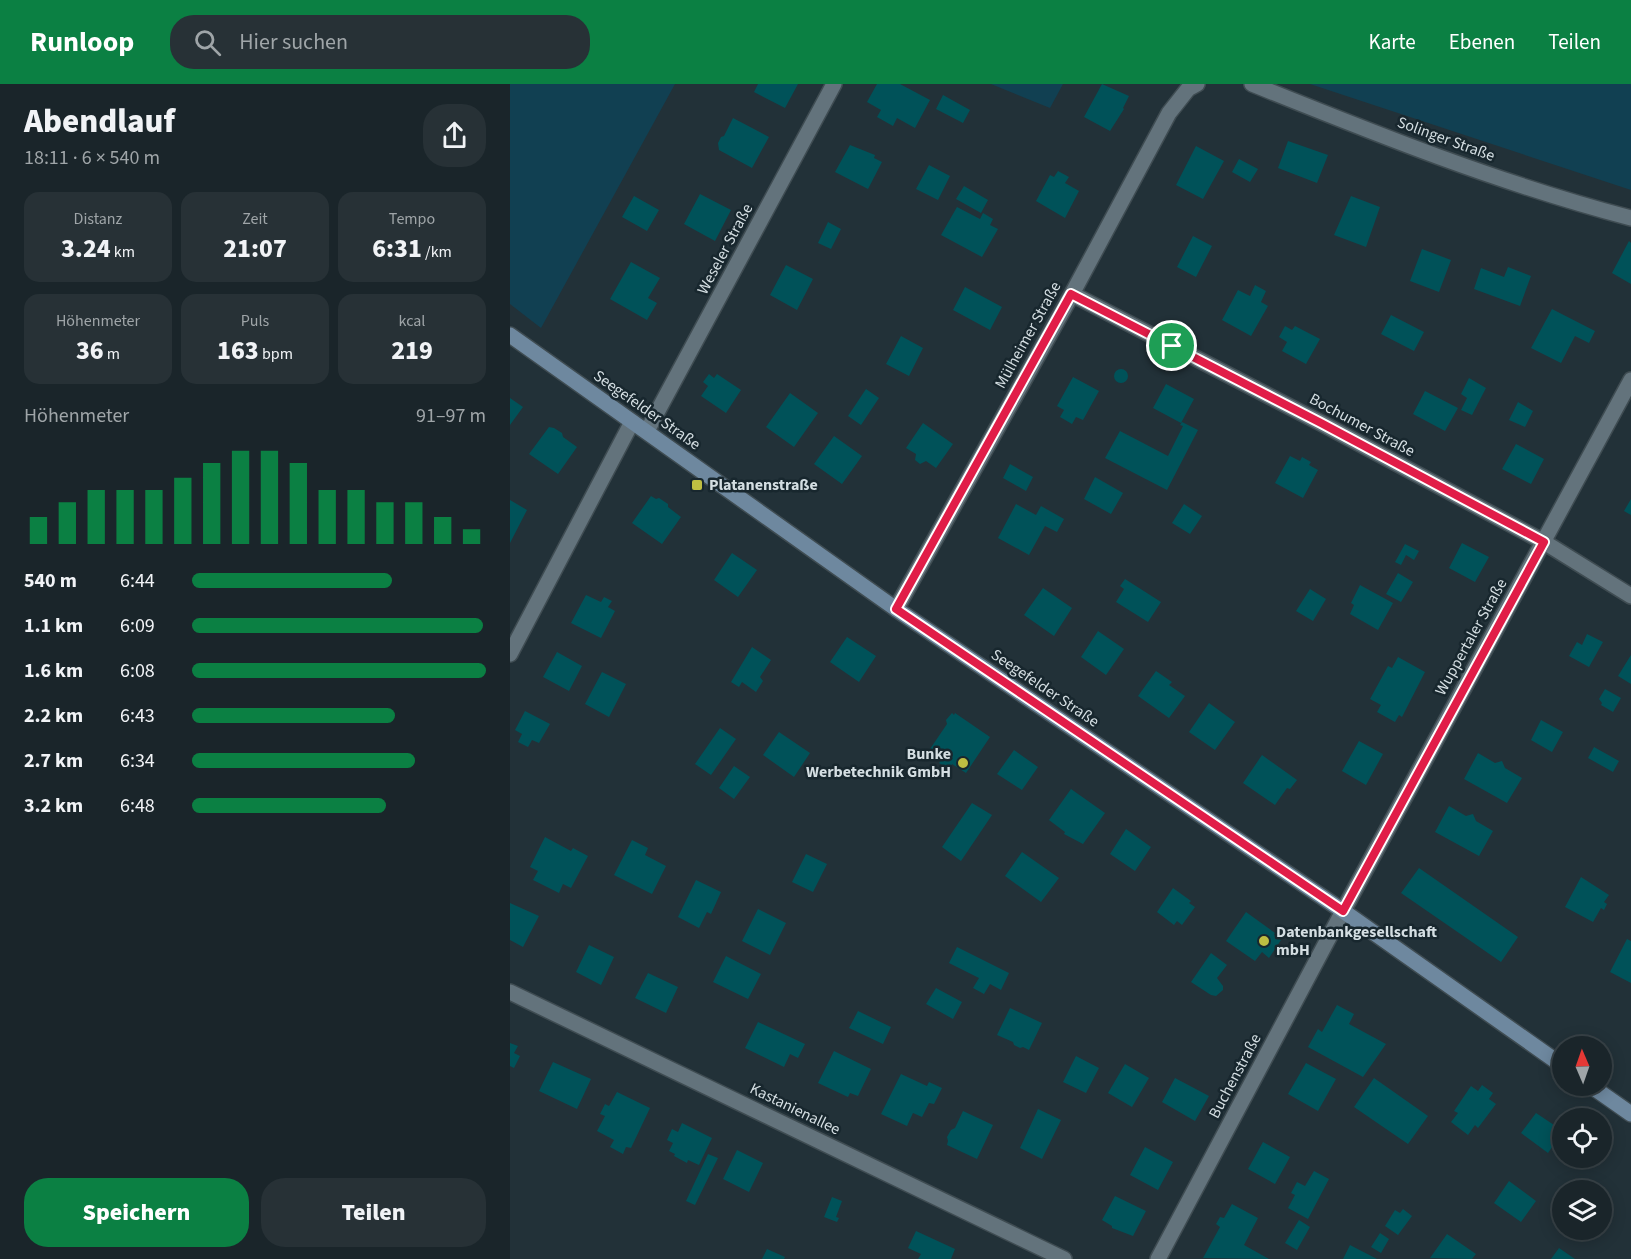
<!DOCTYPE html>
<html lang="de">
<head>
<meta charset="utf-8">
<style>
  body { margin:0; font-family:"Source Sans 3",sans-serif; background:#273136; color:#f1f3f6; height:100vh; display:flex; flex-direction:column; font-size:22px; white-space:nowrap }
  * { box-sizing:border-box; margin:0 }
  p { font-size:20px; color:#9fa5a8 }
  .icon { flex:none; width:33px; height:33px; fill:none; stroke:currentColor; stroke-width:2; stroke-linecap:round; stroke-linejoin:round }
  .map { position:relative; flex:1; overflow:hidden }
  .sheet { display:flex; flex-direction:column; background:#1a252a; width:510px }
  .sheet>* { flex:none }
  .needle { width:39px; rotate:358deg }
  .fabs { position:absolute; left:1042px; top:952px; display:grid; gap:12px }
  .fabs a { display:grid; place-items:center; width:60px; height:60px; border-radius:50%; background:#1a252a; box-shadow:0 3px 15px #0003,0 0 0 2px #384247; font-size:30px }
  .pin { position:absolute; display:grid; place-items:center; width:51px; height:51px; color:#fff; margin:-26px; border:3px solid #fff; border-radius:50%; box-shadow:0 2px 6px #0007 }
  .round { display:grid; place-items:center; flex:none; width:63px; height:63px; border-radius:24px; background:#273136 }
  .headline { display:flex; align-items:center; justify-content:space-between; height:102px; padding:0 24px }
  h1 { font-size:33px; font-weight:800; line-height:45px }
  .stats { display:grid; grid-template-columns:repeat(3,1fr); gap:9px; height:102px; padding:6px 24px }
  .stats div { display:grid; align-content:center; border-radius:15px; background:#273136; text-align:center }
  .stats b { font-size:26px; font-weight:800 }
  .stats small { font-size:16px; font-weight:400 }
  .stats p { font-size:16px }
  .chart { height:168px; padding:12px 24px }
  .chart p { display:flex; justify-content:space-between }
  .chart svg { width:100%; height:108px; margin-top:6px; stroke:#0b8043; stroke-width:6 }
  .button { display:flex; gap:12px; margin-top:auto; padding:12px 24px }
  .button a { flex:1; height:69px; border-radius:24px; background:#0b8043; color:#fff; font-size:24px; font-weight:800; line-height:69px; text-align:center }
  .button a+a { background:#273136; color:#f1f3f6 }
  ul { padding:0 24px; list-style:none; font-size:20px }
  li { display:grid; grid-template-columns:96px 72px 1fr; align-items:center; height:45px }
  li i { height:15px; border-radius:8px; background:#0b8043 }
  header { display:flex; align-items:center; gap:36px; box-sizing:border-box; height:84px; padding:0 30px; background:#0b8043; color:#fff }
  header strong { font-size:28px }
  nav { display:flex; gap:33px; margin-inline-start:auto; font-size:21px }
  .search { width:420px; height:54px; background:#273136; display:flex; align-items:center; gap:15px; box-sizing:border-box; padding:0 21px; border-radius:24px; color:#9fa5a8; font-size:22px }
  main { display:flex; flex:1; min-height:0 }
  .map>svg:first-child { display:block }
  .green { fill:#114052 }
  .building { fill:#005259 }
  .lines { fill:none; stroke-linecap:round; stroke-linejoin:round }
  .street-casing { stroke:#3f4c52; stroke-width:18 }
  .secondary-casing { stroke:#3f4c52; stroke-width:18 }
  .street { stroke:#63737c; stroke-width:15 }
  .secondary { stroke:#6e889f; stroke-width:15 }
  .route-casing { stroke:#fff; stroke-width:12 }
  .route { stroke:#e11d48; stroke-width:8 }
  .poi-dot { fill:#bebe42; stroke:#18272e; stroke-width:2 }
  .labels { text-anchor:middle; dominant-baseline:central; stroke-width:5; stroke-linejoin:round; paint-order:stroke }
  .street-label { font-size:16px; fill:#d4dee2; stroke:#18272e }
  .poi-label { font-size:16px; font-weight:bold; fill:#d4dee2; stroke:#18272e; text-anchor:start }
</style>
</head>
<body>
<header>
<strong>Runloop</strong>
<div class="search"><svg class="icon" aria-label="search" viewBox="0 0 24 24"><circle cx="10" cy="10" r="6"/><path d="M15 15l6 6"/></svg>Hier suchen</div>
<nav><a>Karte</a><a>Ebenen</a><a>Teilen</a></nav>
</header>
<main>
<section class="sheet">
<div class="headline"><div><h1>Abendlauf</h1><p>18:11 · 6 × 540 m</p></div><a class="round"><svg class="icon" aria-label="share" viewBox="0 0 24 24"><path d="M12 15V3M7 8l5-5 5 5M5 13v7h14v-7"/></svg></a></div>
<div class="stats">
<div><p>Distanz</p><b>3.24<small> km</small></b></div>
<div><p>Zeit</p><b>21:07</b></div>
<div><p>Tempo</p><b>6:31<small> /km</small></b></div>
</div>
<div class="stats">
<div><p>Höhenmeter</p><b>36<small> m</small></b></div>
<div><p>Puls</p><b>163<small> bpm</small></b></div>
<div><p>kcal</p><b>219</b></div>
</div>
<div class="chart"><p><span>Höhenmeter</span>91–97 m</p>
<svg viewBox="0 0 160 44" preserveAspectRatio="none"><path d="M5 44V33M15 44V27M25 44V22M35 44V22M45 44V22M55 44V17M65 44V11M75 44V6M85 44V6M95 44V11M105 44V22M115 44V22M125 44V27M135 44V27M145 44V33M155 44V38"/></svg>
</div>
<ul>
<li><b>540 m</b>6:44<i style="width:68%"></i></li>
<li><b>1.1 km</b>6:09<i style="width:99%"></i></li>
<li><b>1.6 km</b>6:08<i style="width:100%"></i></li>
<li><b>2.2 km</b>6:43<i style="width:69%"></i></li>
<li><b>2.7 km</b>6:34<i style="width:76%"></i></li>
<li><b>3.2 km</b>6:48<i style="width:66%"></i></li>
</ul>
<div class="button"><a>Speichern</a><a>Teilen</a></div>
</section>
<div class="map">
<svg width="1121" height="1175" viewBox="0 0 1121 1175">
  <rect width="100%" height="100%" fill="#223138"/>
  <path class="green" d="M0,0H165L31,244L0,220Z
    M481,0H553L540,24Z
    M800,0H1121V106Z"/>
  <path class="building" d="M248,0H288L275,24L244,8Z
    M367,0H390L420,16L405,44L387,34L383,42L367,33L371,26L357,18Z
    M592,0L619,12L613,24L614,25L600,47L574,33Z
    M433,11L460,26L453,39L426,25Z
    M223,34L259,53L242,84L209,66L208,59L211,53L214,52Z
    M778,57L818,71L807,99L768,84Z
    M340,61L365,71L364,74L372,78L358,105L325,88Z
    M686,62L714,77L693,115L666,101Z
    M729,75L748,85L740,98L722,88Z
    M419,81L440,92L428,116L406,105Z
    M548,87L559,93L555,99L569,107L555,134L526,117L540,91L544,93Z
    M454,102L478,116L471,129L446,115Z
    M190,110L221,126L205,157L174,140Z
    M124,112L149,126L137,147L112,133Z
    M841,112L870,123L856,163L824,151Z
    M447,123L470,135L473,129L483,135L480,141L488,145L472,173L431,151Z
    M318,138L331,145L321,165L308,159Z
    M683,152L702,162L686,193L667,183Z
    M1119,157L1121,159V200L1102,189Z
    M912,165L941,176L929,208L900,197Z
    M121,178L150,194L138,214L147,219L137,236L100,215Z
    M276,181L303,195L287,226L260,211Z
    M998,183L1021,192L1010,222L964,205L971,184L994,193Z
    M745,201L756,207L751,218L758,222L741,252L712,236L728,206L740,212Z
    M455,203L492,223L480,246L443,226Z
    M1042,225L1085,247L1079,259L1065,252L1051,279L1021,264Z
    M881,231L914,248L904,267L871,250Z
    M775,242L782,246L785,242L810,255L796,280L772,267L777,258L769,253Z
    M391,252L413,264L399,292L376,280Z
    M604 292a7 7 0 1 1 14 0a7 7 0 1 1-14 0Z
    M199,290L204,294L207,290L231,306L216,329L191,312L198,302L193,298Z
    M563,293L589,307L573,336L566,333L562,340L550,333L554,326L547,322Z
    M959,294L976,304L962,331L951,326L957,314L951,310Z
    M656,300L684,315L671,339L643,324Z
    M356,305L369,314L351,341L338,332Z
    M915,307L948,324L935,347L903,330Z
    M280,309L308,329L284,363L256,343Z
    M0,314L13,323L0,341Z
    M1008,318L1023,327L1015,343L999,336Z
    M672,338L688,346L657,406L595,374L610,347L658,372L673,342L670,341Z
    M413,339L443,360L426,384L416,377L410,380L405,376L406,370L396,364Z
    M39,343L44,344L52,349L53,353L67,363L48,390L19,370Z
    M324,352L352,372L332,400L304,380Z
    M1006,360L1034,375L1021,400L992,385Z
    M780,372L790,377L792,373L801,378L799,381L808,386L793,414L765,399Z
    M500,380L523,393L516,407L493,394Z
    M585,393L613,409L601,430L574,415Z
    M141,412L146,415L149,414L158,420V423L171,433L152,460L122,439Z
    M1121,415V431L1114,427Z
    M0,416L17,426L0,459Z
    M506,420L526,431L531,422L554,435L547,448L535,442L519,471L488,454Z
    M674,420L692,432L680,450L662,439Z
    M952,459L979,473L965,498L939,484Z
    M895,460L909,467L904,476L896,471L891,481L885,478Z
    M222,469L247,486L228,513L204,496Z
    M888,489L903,498L891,518L876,510Z
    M615,495L651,518L638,538L606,518L614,505L610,502Z
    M850,501L883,519L868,546L840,530L844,521L841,519Z
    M533,504L562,524L544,552L514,531Z
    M800,505L816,515L803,537L786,527Z
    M76,511L91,518L94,513L102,517L98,523L105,527L91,554L61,539Z
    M588,547L614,565L596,591L571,573Z
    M1077,550L1093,558L1079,583L1059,572L1067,558L1072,561Z
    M337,553L366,572L349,598L320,578Z
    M242,563L261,576L250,593L253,597L246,608L232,598L229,603L221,598Z
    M47,568L72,582L59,607L33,593Z
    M1121,571V600L1108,592Z
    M888,573L915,588L892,633L889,631L885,638L867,628L871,621L860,615L878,582L882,584Z
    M646,587L662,598L659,601L675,612L659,634L628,612Z
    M92,588L116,600L99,633L75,620Z
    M1095,605L1111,614L1103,628L1091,621L1092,619L1089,615Z
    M699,619L725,638L705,666L679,648Z
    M15,627L40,640L29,659L22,656L18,663L8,658L12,650L5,646Z
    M442,629L444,631L445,629L480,653L456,689L442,680L439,686L429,679L433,674L420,665L437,640L436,636Z
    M1031,636L1053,648L1042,668L1021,656Z
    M210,644L226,655L201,691L185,680Z
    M269,648L300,669L284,693L253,671Z
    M849,657L873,670L856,701L832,687Z
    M1084,663L1109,677L1103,688L1078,674Z
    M504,666L528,683L512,706L487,690Z
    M968,669L985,679L992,677L995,684L1012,694L997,719L954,695Z
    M752,671L787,696L780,705L777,704L765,721L733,699Z
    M224,682L240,693L224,715L209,704Z
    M561,705L595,729L573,760L554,750L555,748L539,736Z
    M462,719L482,731L451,777L432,763Z
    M939,722L956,732L963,730L966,737L983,747L969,772L925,748Z
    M616,745L641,763L625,787L600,770Z
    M35,753L61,767L63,764L78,772L61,804L53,800L49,809L23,796L28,787L20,783Z
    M122,756L138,764L135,771L156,782L142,810L104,791Z
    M512,768L549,794L531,818L495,792Z
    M296,770L317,780L303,808L282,798Z
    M909,784L1008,853L991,878L891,809Z
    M1071,793L1099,811L1094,818L1097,820L1094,826L1091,824L1083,838L1055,823Z
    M186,796L211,808L201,830L197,828L189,844L168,833Z
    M663,804L681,817L679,819L685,823L672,841L667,837L664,841L647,828Z
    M0,819L29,832L13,863L0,856Z
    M248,825L276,839L260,871L232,857Z
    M736,828L765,849L764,851L771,856L759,874L752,868L745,877L716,857Z
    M1117,855L1121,857V899L1100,888Z
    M79,861L104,873L91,901L66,888Z
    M447,863L499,889L491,906L480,900L474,910L463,904L469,894L439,879Z
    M701,869L717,881L707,894L713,902V906L706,912L701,911L681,898Z
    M216,872L251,890L238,915L203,898Z
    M138,889L168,903L156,929L125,914Z
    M426,904L452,918L443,935L416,920Z
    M827,921L844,930L839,940L876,960L853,993L798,963L808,945L812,948Z
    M500,924L532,939L519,966L513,963L510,964L504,961L503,958L487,951Z
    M348,927L381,943L373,960L339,944Z
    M248,938L295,960L288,974L280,970L274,983L235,964Z
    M0,959L8,962L4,969L10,972L4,984L0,982Z
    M324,967L361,985L348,1012L340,1009L338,1013L308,999Z
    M566,972L589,984L576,1009L553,998Z
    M43,978L81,995L67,1025L29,1007Z
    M796,979L826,995L808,1027L778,1010Z
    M615,980L639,994L622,1023L598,1009Z
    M391,990L417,1002L419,998L432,1004L424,1020L419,1019L412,1033L403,1029L397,1042L371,1030Z
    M665,994L699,1012L685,1037L652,1018Z
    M864,994L918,1032L898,1060L844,1023Z
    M972,1001L983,1009L979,1015L986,1020L968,1044L965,1041L958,1051L941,1038L948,1029L944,1027L961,1002L968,1007Z
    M107,1008L140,1024L121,1064L116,1063L113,1070L100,1063L104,1056L87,1047L95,1032L90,1030L95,1020L99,1022Z
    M528,1025L551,1036L532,1075L510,1064Z
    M453,1027L483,1041L467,1075L437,1061L438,1057L437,1053L441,1046L445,1044Z
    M1026,1029L1053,1047L1038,1069L1011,1049Z
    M172,1039L202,1054L189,1081L178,1076L177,1079L164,1072L165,1070L159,1067L163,1059L157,1056L162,1045L168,1048Z
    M753,1058L780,1073L765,1100L738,1085Z
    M635,1063L663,1078L648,1106L620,1091Z
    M227,1066L253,1079L239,1108L213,1095Z
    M198,1070L208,1074L185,1121L176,1117Z
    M804,1087L819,1095L798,1135L778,1124L785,1111L781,1109L787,1098L795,1102Z
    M999,1097L1026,1117L1011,1138L984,1119Z
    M605,1112L636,1127L623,1152L602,1144V1142L592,1136Z
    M322,1113L332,1117L326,1133L329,1134L327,1138L314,1133Z
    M722,1120L748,1134L734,1161L759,1175L693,1174L710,1143L706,1140L710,1133L714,1134Z
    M893,1125L902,1132L888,1151L875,1142L885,1126L890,1129Z
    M789,1136L800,1143L787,1166L775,1159Z
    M406,1147L445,1165L441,1175H408L411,1170L398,1164Z
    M870,1149L879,1155L871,1169L861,1163Z
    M937,1150L966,1170L962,1175L920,1174Z
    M840,1161L867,1175H833Z
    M1049,1164L1065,1175H1041Z
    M257,1165L275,1173L274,1175H252Z"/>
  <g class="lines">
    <defs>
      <path id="street" d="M742,0C866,50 991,100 1121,134
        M562,210L811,339L1034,458L1121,512
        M137,347L324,0
        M386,525L562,210L659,29L678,5L687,0
        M0,570L122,338
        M0,908L554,1175
        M648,1175L833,827L1121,296"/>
      <path id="secondary" d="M0,251L386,525L833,827L1053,982
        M1081,1002L1121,1030"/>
    </defs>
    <use href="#street" class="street-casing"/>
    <use href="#secondary" class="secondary-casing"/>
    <use href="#street" class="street"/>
    <use href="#secondary" class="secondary"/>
  </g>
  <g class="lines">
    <defs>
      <path id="route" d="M561,210L811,339L1034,458L833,827L386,525Z"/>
    </defs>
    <use href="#route" class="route-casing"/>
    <use href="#route" class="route"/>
  </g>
  <g class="poi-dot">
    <rect x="181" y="395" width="12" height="12" rx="3"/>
    <circle cx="453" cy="679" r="6"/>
    <circle cx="754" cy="857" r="6"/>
  </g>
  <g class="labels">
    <g class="street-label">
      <text transform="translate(936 55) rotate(20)">Solinger Straße</text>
      <text transform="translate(215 165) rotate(-62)">Weseler Straße</text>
      <text transform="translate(518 251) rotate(-61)">Mülheimer Straße</text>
      <text transform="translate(137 326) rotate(35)">Seegefelder Straße</text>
      <text transform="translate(852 341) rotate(28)">Bochumer Straße</text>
      <text transform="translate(961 553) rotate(-61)">Wuppertaler Straße</text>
      <text transform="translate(535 604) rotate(34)">Seegefelder Straße</text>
      <text transform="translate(725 992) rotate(-62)">Buchenstraße</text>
      <text transform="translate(285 1025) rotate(26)">Kastanienallee</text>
    </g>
    <g class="poi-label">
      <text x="199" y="401">Platanenstraße</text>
      <text x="441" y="670" text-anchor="end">Bunke<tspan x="441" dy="18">Werbetechnik GmbH</tspan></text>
      <text x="766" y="848">Datenbankgesellschaft<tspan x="766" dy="18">mbH</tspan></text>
    </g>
  </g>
</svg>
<div class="fabs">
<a><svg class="needle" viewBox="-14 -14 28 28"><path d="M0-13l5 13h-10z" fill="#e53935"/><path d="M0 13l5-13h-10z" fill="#9fa5a8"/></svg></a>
<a><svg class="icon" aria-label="locate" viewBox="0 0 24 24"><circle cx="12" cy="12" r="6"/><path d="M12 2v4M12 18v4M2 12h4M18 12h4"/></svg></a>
<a><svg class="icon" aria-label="layers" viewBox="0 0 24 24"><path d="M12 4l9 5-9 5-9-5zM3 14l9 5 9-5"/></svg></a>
</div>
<div class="pin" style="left:662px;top:262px;background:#1e9e55"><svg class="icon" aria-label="arrive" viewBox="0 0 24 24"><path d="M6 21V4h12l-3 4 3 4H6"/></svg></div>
</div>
</main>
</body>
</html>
